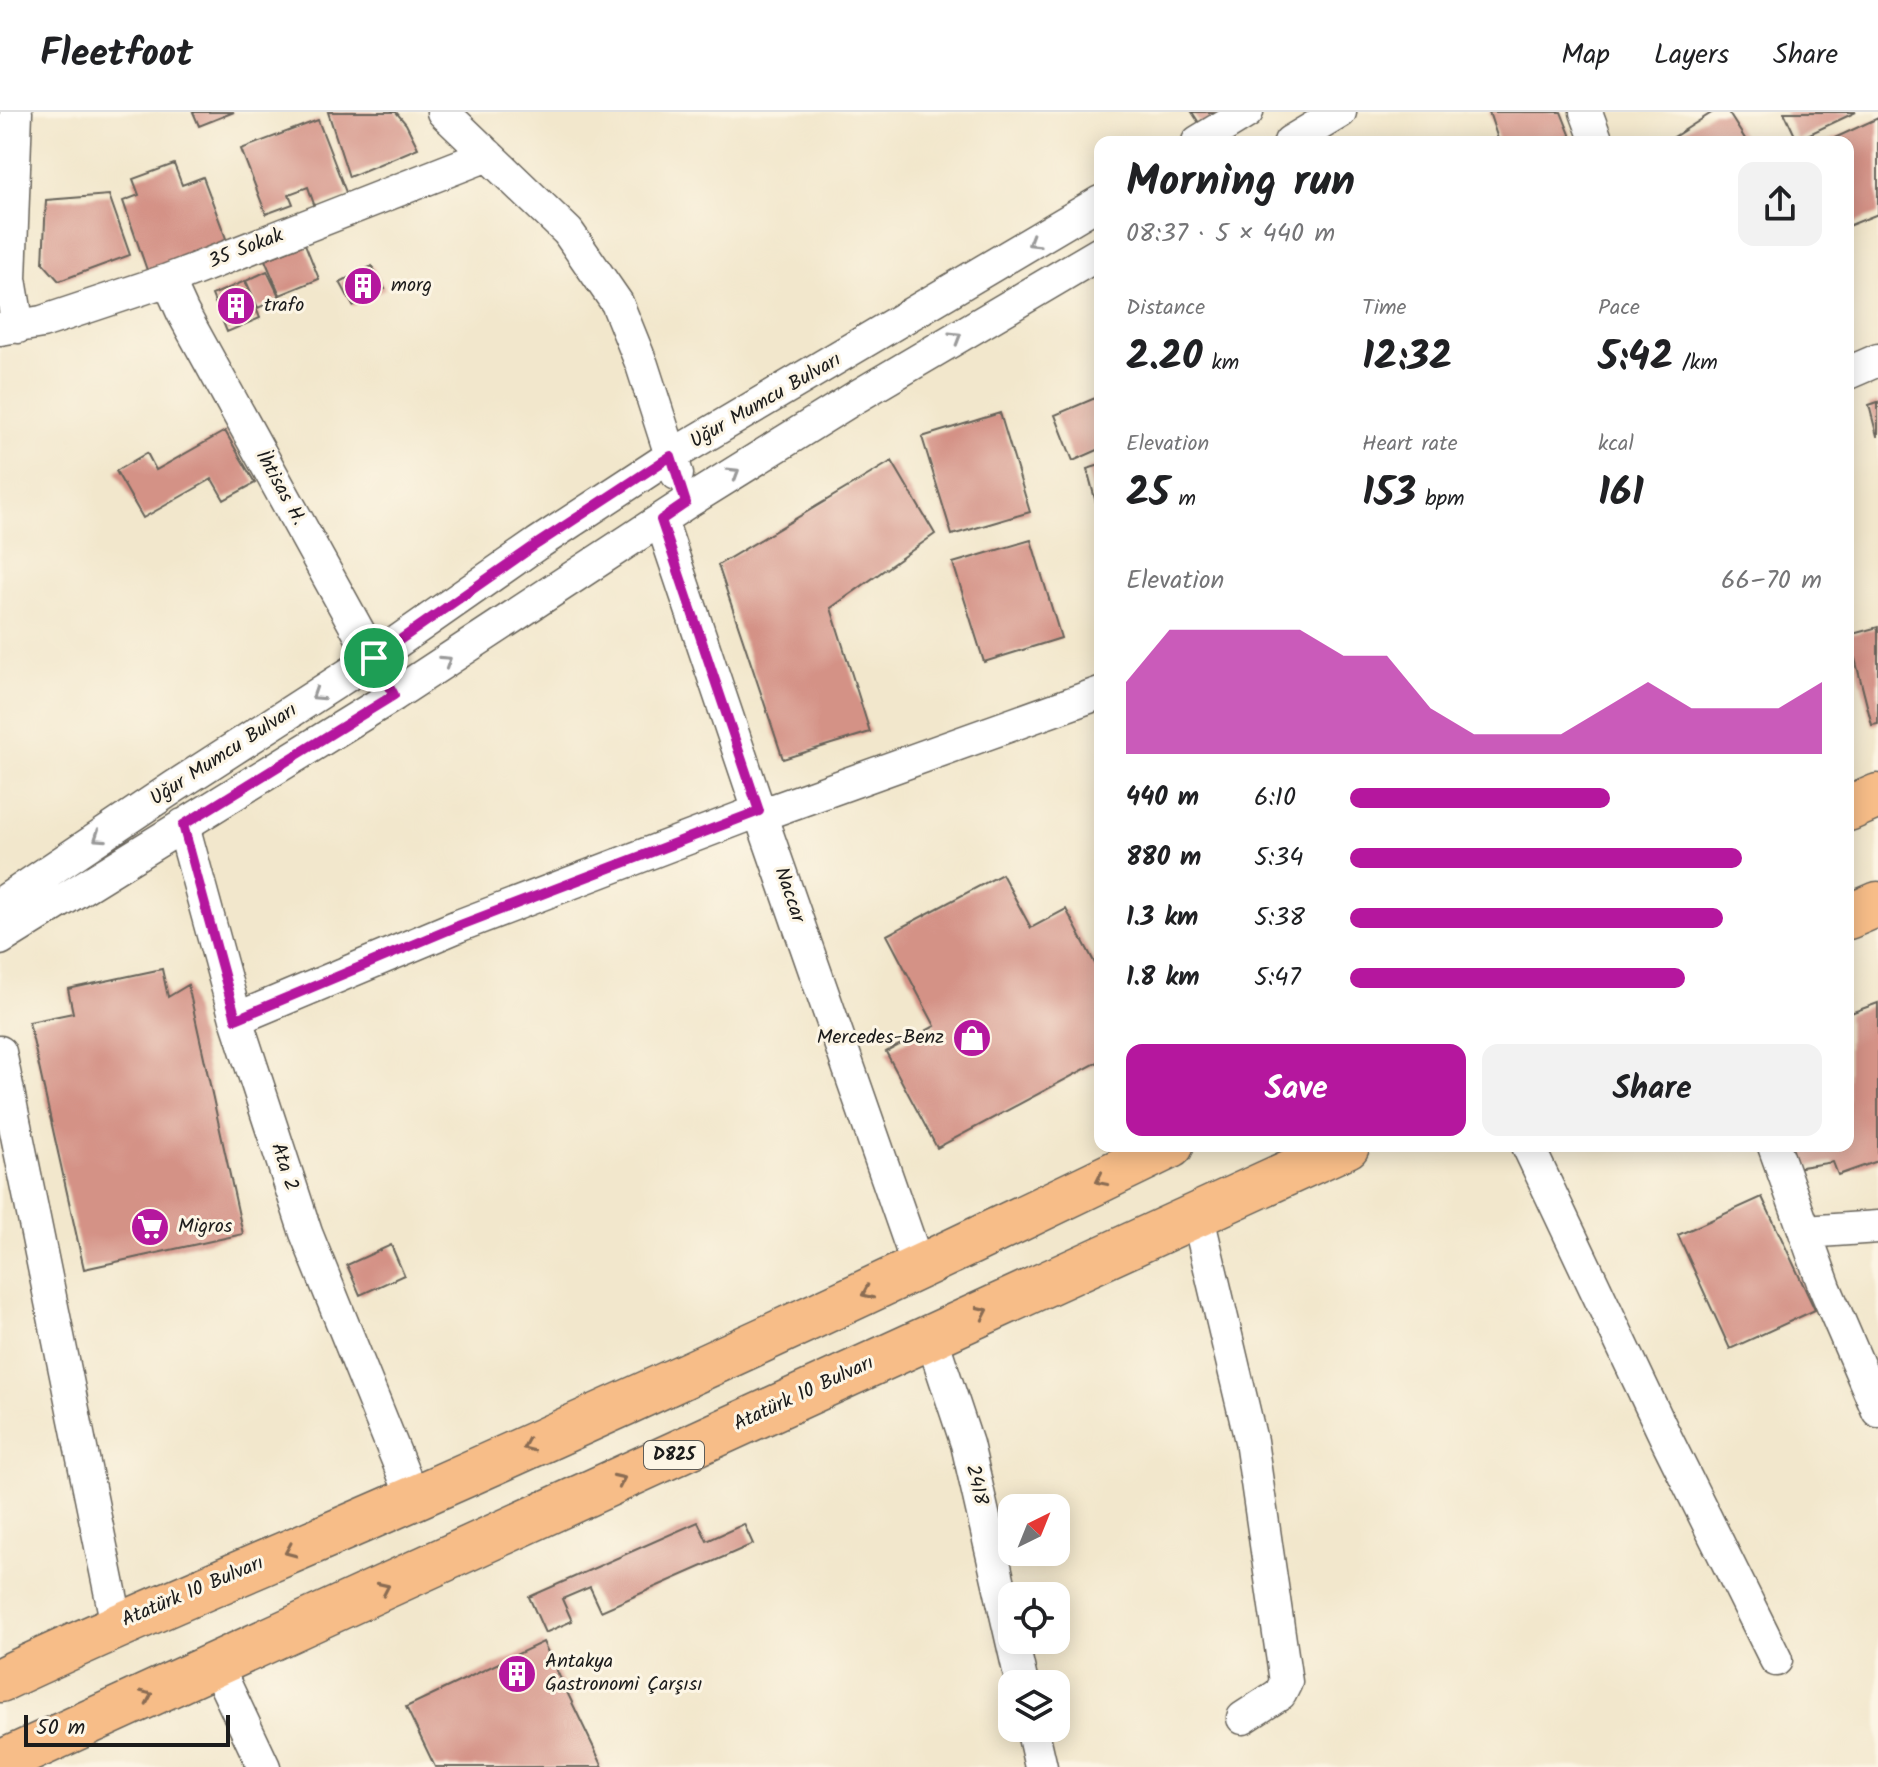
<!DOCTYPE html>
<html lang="en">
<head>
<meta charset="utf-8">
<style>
  body { margin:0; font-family:Kalam,sans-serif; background:#f2f2f2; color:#202124; height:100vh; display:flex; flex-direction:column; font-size:30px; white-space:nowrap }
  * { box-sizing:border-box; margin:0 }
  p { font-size:26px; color:#757577 }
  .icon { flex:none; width:44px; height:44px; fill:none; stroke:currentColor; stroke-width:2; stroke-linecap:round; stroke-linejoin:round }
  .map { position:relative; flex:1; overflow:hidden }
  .sheet { position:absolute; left:1094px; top:24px; width:760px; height:1016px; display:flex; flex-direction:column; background:#fff; border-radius:16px; box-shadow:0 4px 20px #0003 }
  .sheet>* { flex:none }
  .needle { width:52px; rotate:43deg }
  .fabs { position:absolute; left:998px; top:1382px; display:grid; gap:16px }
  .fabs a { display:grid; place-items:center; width:72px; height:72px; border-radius:16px; background:#fff; box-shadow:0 4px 20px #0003; font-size:40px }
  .scale { position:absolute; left:24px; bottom:20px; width:206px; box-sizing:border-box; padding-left:8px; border:4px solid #1c1c1c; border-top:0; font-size:22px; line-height:28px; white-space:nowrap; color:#1c1c1c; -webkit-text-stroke:6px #fcf5e5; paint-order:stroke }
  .pin { position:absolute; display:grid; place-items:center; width:68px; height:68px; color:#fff; margin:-34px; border:4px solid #fff; border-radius:50%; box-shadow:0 2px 8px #0007 }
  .round { display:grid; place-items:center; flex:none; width:84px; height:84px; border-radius:16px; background:#f2f2f2 }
  .summary { display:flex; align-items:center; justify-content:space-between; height:136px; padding:0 32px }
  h1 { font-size:44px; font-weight:700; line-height:60px }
  .stats { display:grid; grid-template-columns:repeat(3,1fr); gap:12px; height:136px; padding:8px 32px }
  .stats div { display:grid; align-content:center }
  .stats b { font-size:40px; font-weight:700 }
  .stats small { font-size:22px; font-weight:400 }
  .stats p { font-size:22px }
  .chart { height:224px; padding:16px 32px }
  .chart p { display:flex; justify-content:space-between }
  .chart svg { width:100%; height:144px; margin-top:8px; fill:#b5179e; opacity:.7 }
  .action { display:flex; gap:16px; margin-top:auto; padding:16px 32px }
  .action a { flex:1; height:92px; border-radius:16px; background:#b5179e; color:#fff; font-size:32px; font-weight:700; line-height:92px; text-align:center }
  .action a+a { background:#f2f2f2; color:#202124 }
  ul { padding:0 32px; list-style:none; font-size:26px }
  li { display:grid; grid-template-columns:128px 96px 1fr; align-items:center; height:60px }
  li i { height:20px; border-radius:10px; background:#b5179e }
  header { display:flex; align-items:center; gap:48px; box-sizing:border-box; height:112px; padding:0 40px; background:#fff; border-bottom:2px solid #e0e0e0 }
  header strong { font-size:38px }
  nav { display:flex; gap:44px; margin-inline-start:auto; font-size:28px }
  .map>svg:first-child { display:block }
  .building { fill:#d49286 }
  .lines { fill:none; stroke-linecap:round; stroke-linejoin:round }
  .minor-casing { stroke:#67635a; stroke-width:35 }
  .highway-casing { stroke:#67635a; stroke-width:47 }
  .minor { stroke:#fff; stroke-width:32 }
  .highway { stroke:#f7bd88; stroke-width:44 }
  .oneway { stroke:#999 }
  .oneway2 { stroke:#8a6c52 }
  .route-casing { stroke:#fff; stroke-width:16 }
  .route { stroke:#b5179e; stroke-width:10 }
  .labels { text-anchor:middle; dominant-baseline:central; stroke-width:6; stroke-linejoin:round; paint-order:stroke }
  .shield { fill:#fcf5e5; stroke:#5f5d58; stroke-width:2 }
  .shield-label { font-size:18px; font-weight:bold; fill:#1c1c1c }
  .street-label { font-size:20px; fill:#1c1c1c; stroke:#fcf5e5 }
  .poi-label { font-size:20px; fill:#1c1c1c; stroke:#fcf5e5; text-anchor:start }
</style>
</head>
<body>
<header>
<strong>Fleetfoot</strong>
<nav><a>Map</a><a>Layers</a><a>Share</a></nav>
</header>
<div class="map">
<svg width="1878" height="1655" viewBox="0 0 1878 1655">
  <rect width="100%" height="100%" fill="#fcf5e5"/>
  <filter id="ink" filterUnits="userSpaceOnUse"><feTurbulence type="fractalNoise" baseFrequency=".0125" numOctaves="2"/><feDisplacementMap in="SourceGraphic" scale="16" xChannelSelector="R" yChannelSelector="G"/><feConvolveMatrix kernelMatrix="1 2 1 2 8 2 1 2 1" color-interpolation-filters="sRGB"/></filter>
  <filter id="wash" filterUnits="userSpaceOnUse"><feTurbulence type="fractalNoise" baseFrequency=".006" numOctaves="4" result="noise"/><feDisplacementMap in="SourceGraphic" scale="32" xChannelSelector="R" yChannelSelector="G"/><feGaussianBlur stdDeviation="1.8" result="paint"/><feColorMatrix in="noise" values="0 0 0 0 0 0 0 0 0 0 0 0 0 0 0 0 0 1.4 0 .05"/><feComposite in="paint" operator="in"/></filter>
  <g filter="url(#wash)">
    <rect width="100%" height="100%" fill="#f2e7cc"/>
    <g id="blocks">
      <path class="building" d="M193,0H234L199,14Z
        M328,0H396L406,12L418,36L349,65Z
        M1192,0H1224L1201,14Z
        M1489,0H1561L1573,30H1499Z
        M1713,0H1728L1747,30H1666Z
        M1784,0H1856L1797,28Z
        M1878,6V102L1848,114V30H1826Z
        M318,8L347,83L315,95L308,75L289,82L293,92L266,102L241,37Z
        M174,52L182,73L203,65L228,132L148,161L123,89L139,83L133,67Z
        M109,83L130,143L59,169L43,151L46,88Z
        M305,132L319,167L280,183L265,148Z
        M372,154L385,177L353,194L340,170Z
        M267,159L280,186L258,196L246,169Z
        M245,169L260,206L227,220L212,183Z
        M1100,284V337L1073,349L1055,303Z
        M1878,290V324H1877L1869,293Z
        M1000,301L1030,400L952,423L922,325Z
        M225,319L255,371L224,388L212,367L143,406L116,359L147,341L156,358Z
        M892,349L935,422L831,496L870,620L783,647L718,453Z
        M1100,353V402H1099L1087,357Z
        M1031,428L1061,526L984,550L953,451Z
        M1878,515V612L1872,613L1849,523Z
        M1002,762L1031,816L1066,797L1100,861V949L937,1036L886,940L935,914L887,823Z
        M162,857L168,885L188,873L243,1122L84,1157L29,910L73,901L68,877Z
        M1878,891V1049L1838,1063L1833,1050L1794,1056L1790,1034H1848V902Z
        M1762,1085L1815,1198L1730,1237L1678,1123Z
        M391,1133L404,1163L360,1183L347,1153Z
        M698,1410L707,1429L744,1412L753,1432L601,1499L590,1475L562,1487L572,1509L545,1521L529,1485Z
        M543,1530L603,1655H435L406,1595Z"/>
    </g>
  </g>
  <g filter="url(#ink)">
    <use href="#blocks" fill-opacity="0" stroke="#67635a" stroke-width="2"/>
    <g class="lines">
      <defs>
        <path id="minor" d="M16,0L10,167L18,215
          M443,0L568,120L617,191L642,253L677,362
          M1586,0L1597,30
          M1198,30L1247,0
          M1290,30L1340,0
          M168,168L183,201L384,566
          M0,217L42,210L168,168L488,43
          M1848,261L1878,248
          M661,408L759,699L919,1157
          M183,713L236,907L306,1121L413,1386
          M0,792L174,675L374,546L537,432L671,344L1100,90
          M0,827L394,583L686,391L856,285L1100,141
          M236,907L458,814L759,699L769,700L1100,581
          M0,940L117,1513
          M1528,1034L1666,1326L1776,1548
          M1774,1034L1825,1176L1878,1299
          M1197,1101L1251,1329L1286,1570L1280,1582L1243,1606
          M1805,1120L1878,1115
          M931,1224L967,1332L1022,1572
          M216,1553L264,1655
          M1032,1616L1041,1655"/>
        <path id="highway" d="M1848,697L1878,684
          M1848,805L1878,792
          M0,1568C137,1503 276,1447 414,1386C669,1273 921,1156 1171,1034
          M0,1651L1347,1034"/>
      </defs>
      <use href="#minor" class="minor-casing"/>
      <use href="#highway" class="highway-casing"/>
      <use href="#minor" class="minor"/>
      <use href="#highway" class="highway"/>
    </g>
    <defs><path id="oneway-chevron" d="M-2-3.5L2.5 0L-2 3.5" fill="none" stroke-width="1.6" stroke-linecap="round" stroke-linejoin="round" transform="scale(2)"/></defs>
    <g class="oneway">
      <use href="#oneway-chevron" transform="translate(1033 130) rotate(149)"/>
      <use href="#oneway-chevron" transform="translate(956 225) rotate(-31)"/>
      <use href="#oneway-chevron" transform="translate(734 361) rotate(-32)"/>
      <use href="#oneway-chevron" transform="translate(446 549) rotate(-33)"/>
      <use href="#oneway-chevron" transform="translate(317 583) rotate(147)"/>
      <use href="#oneway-chevron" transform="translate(99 725) rotate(146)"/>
    </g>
    <g class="oneway2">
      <use href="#oneway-chevron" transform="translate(1101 1068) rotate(154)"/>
      <use href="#oneway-chevron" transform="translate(867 1181) rotate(156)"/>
      <use href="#oneway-chevron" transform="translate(983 1200) rotate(-25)"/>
      <use href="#oneway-chevron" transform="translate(528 1334) rotate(156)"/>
      <use href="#oneway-chevron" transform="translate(620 1368) rotate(-25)"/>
      <use href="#oneway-chevron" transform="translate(290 1439) rotate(157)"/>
      <use href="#oneway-chevron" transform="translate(384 1476) rotate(-25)"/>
      <use href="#oneway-chevron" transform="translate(147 1584) rotate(-24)"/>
    </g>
  </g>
  <g class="lines" filter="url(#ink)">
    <defs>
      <path id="route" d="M671,344L686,391L661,408L759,699L458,814L236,907L183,713L394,583L374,546L537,432Z"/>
    </defs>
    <use href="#route" class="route-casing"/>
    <use href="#route" class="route"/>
  </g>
  <defs>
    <symbol id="building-disc" viewBox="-11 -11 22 22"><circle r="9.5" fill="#b5179e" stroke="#fcf5e5"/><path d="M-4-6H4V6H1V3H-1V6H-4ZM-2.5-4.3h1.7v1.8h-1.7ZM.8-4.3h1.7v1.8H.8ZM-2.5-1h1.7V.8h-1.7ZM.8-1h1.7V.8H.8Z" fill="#fff"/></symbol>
    <symbol id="shop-disc" viewBox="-11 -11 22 22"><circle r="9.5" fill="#b5179e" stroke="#fcf5e5"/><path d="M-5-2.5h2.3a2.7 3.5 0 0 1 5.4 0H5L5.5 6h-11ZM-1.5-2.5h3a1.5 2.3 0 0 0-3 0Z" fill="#fff"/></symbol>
    <symbol id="supermarket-disc" viewBox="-11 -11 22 22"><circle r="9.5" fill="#b5179e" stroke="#fcf5e5"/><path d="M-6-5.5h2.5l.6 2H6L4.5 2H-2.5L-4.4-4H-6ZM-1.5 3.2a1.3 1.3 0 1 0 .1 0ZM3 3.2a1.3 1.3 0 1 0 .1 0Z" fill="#fff"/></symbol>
  </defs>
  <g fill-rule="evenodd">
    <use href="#building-disc" x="341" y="152" width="44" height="44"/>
    <use href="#building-disc" x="214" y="172" width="44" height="44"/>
    <use href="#shop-disc" x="950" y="904" width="44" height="44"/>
    <use href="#supermarket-disc" x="128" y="1093" width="44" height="44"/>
    <use href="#building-disc" x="495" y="1540" width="44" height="44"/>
  </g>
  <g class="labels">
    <rect class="shield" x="644" y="1329" width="60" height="28" rx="6"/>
    <g class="shield-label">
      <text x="674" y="1343">D825</text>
    </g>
    <g class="street-label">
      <text transform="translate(246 137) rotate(-21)">35 Sokak</text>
      <text transform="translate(766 289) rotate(-30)">Uğur Mumcu Bulvarı</text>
      <text transform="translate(280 376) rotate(61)">İhtisas H.</text>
      <text transform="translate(224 643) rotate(-33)">Uğur Mumcu Bulvarı</text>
      <text transform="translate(789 783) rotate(71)">Naccar</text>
      <text transform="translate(284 1055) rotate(72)">Ata 2</text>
      <text transform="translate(804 1282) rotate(-25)">Atatürk 10 Bulvarı</text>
      <text transform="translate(976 1373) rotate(77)">2418</text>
      <text transform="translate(193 1480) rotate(-23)">Atatürk 10 Bulvarı</text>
    </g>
    <g class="poi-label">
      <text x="391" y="174">morg</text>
      <text x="264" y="194">trafo</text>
      <text x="944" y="926" text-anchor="end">Mercedes-Benz</text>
      <text x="178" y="1115">Migros</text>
      <text x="545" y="1550">Antakya<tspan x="545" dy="23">Gastronomi Çarşısı</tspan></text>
    </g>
  </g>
</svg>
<div class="fabs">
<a><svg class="needle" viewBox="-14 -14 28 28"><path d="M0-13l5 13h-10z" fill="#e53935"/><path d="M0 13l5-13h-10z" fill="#757577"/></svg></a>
<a><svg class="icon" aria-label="locate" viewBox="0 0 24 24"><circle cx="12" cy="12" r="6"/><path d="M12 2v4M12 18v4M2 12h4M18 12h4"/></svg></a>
<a><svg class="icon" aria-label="layers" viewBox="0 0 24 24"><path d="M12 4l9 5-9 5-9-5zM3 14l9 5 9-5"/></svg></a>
</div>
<div class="scale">50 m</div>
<div class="pin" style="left:374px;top:546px;background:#1e9e55"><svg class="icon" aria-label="arrive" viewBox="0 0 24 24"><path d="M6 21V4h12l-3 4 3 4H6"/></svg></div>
<section class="sheet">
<div class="summary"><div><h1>Morning run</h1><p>08:37 · 5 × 440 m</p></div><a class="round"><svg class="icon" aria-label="share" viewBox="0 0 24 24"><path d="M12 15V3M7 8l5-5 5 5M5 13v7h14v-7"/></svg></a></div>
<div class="stats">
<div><p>Distance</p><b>2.20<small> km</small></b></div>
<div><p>Time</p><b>12:32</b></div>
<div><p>Pace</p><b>5:42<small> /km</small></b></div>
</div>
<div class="stats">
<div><p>Elevation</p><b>25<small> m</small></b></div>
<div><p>Heart rate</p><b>153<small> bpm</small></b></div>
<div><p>kcal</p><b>161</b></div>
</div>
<div class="chart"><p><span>Elevation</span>66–70 m</p>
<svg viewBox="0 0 160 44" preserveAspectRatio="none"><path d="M0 44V22L10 6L20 6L30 6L40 6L50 14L60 14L70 30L80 38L90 38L100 38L110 30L120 22L130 30L140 30L150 30L160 22V44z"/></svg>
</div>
<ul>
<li><b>440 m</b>6:10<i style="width:55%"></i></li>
<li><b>880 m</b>5:34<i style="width:83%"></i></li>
<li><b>1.3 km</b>5:38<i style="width:79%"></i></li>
<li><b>1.8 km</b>5:47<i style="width:71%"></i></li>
</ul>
<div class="action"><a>Save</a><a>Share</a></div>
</section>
</div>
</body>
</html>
